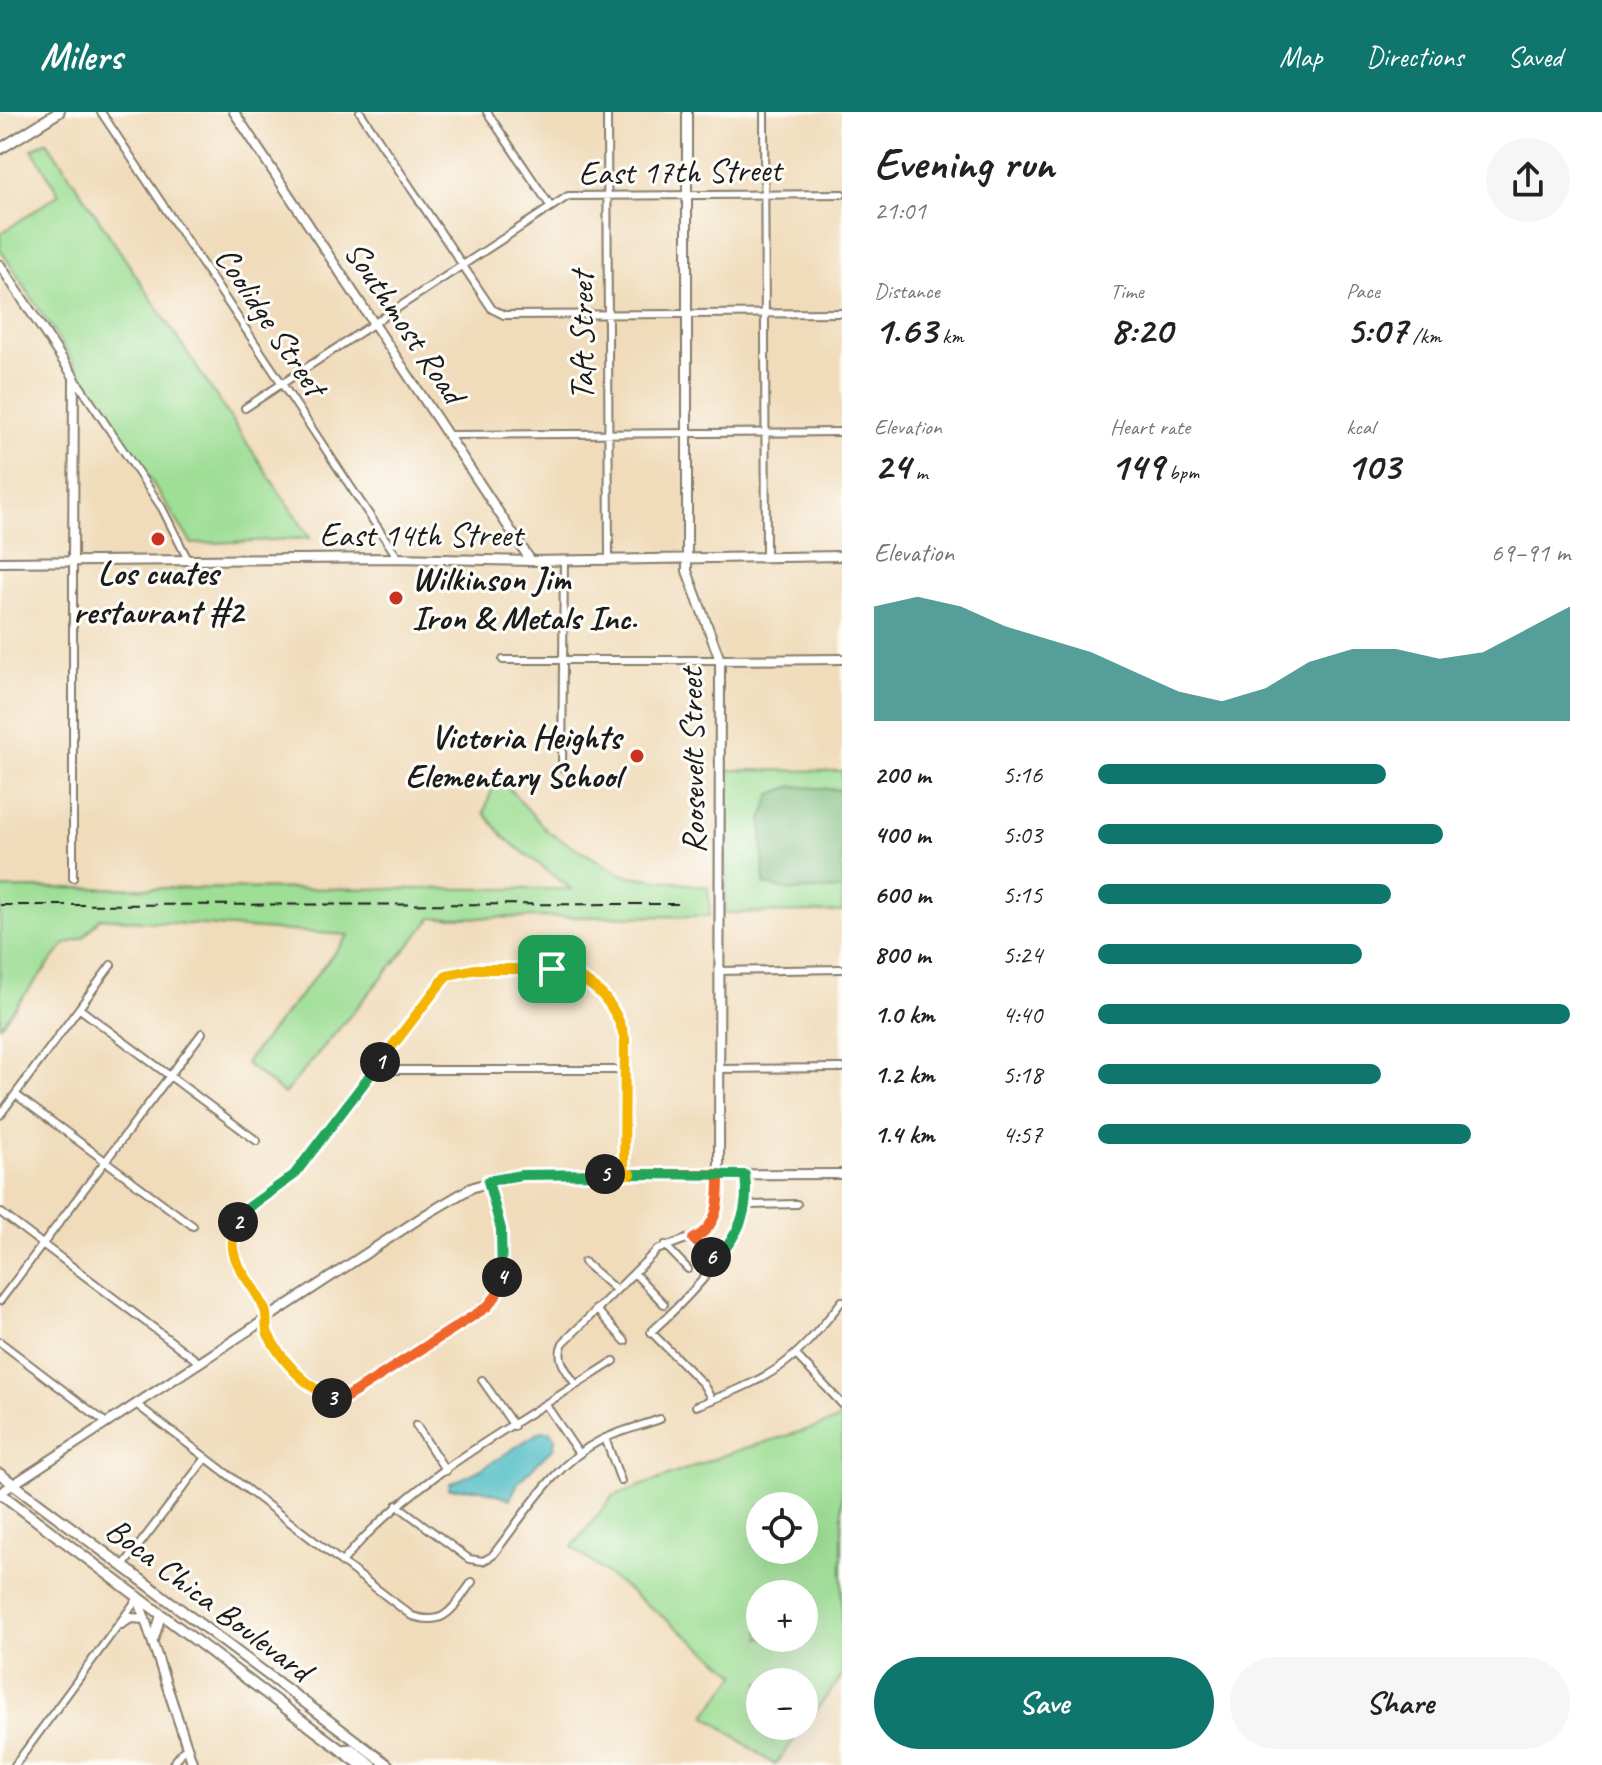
<!DOCTYPE html>
<html lang="en">
<head>
<meta charset="utf-8">
<style>
  body { margin:0; font-family:Caveat,sans-serif; background:#f6f6f6; color:#222; height:100vh; display:flex; flex-direction:column; font-size:30px; white-space:nowrap }
  * { box-sizing:border-box; margin:0 }
  p { font-size:26px; color:#767676 }
  .icon { flex:none; width:44px; height:44px; fill:none; stroke:currentColor; stroke-width:2; stroke-linecap:round; stroke-linejoin:round }
  .map { position:relative; flex:1; overflow:hidden }
  .panel { display:flex; flex-direction:column; background:#fff; width:760px }
  .panel>* { flex:none }
  .controls { position:absolute; left:746px; top:1380px; display:grid; gap:16px }
  .controls a { display:grid; place-items:center; width:72px; height:72px; border-radius:50%; background:#fff; box-shadow:0 8px 32px #0002; font-size:40px }
  .pin { position:absolute; display:grid; place-items:center; width:68px; height:68px; color:#fff; margin:-34px; border-radius:16px; box-shadow:0 4px 12px #0006 }
  .km { position:absolute; width:40px; height:40px; margin:-20px; border-radius:50%; background:#222; color:#fff; font-size:22px; line-height:40px; text-align:center }
  .round { display:grid; place-items:center; flex:none; width:84px; height:84px; border-radius:42px; background:#f6f6f6 }
  .overview { display:flex; align-items:center; justify-content:space-between; height:136px; padding:0 32px }
  h1 { font-size:44px; font-weight:600; line-height:60px }
  .stats { display:grid; grid-template-columns:repeat(3,1fr); gap:12px; height:136px; padding:8px 32px }
  .stats div { display:grid; align-content:center }
  .stats b { font-size:40px; font-weight:600 }
  .stats small { font-size:22px; font-weight:400 }
  .stats p { font-size:22px }
  .chart { height:224px; padding:16px 32px }
  .chart p { display:flex; justify-content:space-between }
  .chart svg { width:100%; height:144px; margin-top:8px; fill:#0f766e; opacity:.7 }
  .button { display:flex; gap:16px; margin-top:auto; padding:16px 32px }
  .button a { flex:1; height:92px; border-radius:48px; background:#0f766e; color:#fff; font-size:32px; font-weight:600; line-height:92px; text-align:center }
  .button a+a { background:#f6f6f6; color:#222 }
  ul { padding:0 32px; list-style:none; font-size:26px }
  li { display:grid; grid-template-columns:128px 96px 1fr; align-items:center; height:60px }
  li i { height:20px; border-radius:10px; background:#0f766e }
  header { display:flex; align-items:center; gap:48px; box-sizing:border-box; height:112px; padding:0 40px; background:#0f766e; color:#fff }
  header strong { font-size:38px }
  nav { display:flex; gap:44px; margin-inline-start:auto; font-size:28px }
  main { display:flex; flex:1; min-height:0 }
  .map>svg:first-child { display:block }
  .green { fill:#9ede95; stroke:#5d7d58; stroke-width:2; fill-rule:evenodd }
  .forest { fill:#7ebd7e; stroke:#4d6c4d; stroke-width:2 }
  .water { fill:#50bec5; stroke:#366d70; stroke-width:2 }
  .lines { fill:none; stroke-linecap:round; stroke-linejoin:round }
  .street-casing { stroke:#867c6b; stroke-width:10 }
  .secondary-casing { stroke:#867c6b; stroke-width:12 }
  .primary-casing { stroke:#867c6b; stroke-width:13 }
  .street { stroke:#fff; stroke-width:6 }
  .secondary { stroke:#fff; stroke-width:8 }
  .primary { stroke:#fff; stroke-width:9 }
  .rail { stroke:#1c1c1c; stroke-width:2; stroke-dasharray:12 6; stroke-linecap:butt }
  .split-1-casing { stroke:#fff; stroke-width:16 }
  .split-2-casing { stroke:#fff; stroke-width:16 }
  .split-3-casing { stroke:#fff; stroke-width:16 }
  .split-4-casing { stroke:#fff; stroke-width:16 }
  .split-5-casing { stroke:#fff; stroke-width:16 }
  .split-6-casing { stroke:#fff; stroke-width:16 }
  .split-7-casing { stroke:#fff; stroke-width:16 }
  .split-8-casing { stroke:#fff; stroke-width:16 }
  .split-1 { stroke:#f5b400; stroke-width:10 }
  .split-2 { stroke:#22a559; stroke-width:10 }
  .split-3 { stroke:#f5b400; stroke-width:10 }
  .split-4 { stroke:#f0652b; stroke-width:10 }
  .split-5 { stroke:#22a559; stroke-width:10 }
  .split-6 { stroke:#f0652b; stroke-width:10 }
  .split-7 { stroke:#22a559; stroke-width:10 }
  .split-8 { stroke:#f5b400; stroke-width:10 }
  .poi-dot { fill:#c8321e; stroke:#fdfcf7; stroke-width:3 }
  .labels { text-anchor:middle; dominant-baseline:central; stroke-width:6; stroke-linejoin:round; paint-order:stroke }
  .street-label { font-size:34px; fill:#1c1c1c; stroke:#fdfcf7 }
  .poi-label { font-size:34px; font-weight:bold; fill:#1c1c1c; stroke:#fdfcf7 }
</style>
</head>
<body>
<header>
<strong>Milers</strong>
<nav><a>Map</a><a>Directions</a><a>Saved</a></nav>
</header>
<main>
<div class="map">
<svg width="842" height="1653" viewBox="0 0 842 1653">
  <rect width="100%" height="100%" fill="#fdfcf7"/>
  <filter id="ink" filterUnits="userSpaceOnUse"><feTurbulence type="fractalNoise" baseFrequency=".0125" numOctaves="2"/><feDisplacementMap in="SourceGraphic" scale="16" xChannelSelector="R" yChannelSelector="G"/><feConvolveMatrix kernelMatrix="1 2 1 2 8 2 1 2 1" color-interpolation-filters="sRGB"/></filter>
  <filter id="wash" filterUnits="userSpaceOnUse"><feTurbulence type="fractalNoise" baseFrequency=".006" numOctaves="4" result="noise"/><feDisplacementMap in="SourceGraphic" scale="32" xChannelSelector="R" yChannelSelector="G"/><feGaussianBlur stdDeviation="1.8" result="paint"/><feColorMatrix in="noise" values="0 0 0 0 0 0 0 0 0 0 0 0 0 0 0 0 0 1.4 0 .05"/><feComposite in="paint" operator="in"/></filter>
  <g filter="url(#wash)">
    <rect width="100%" height="100%" fill="#f0dbba"/>
    <path class="green" d="M47,29L310,426L192,432L0,137V122L59,82L32,37Z
      M727,658L842,659V800L725,801Z
      M497,663L548,720L623,763L708,775L710,804L432,806L284,982L245,951L349,823L100,806L84,825L64,833L0,914V776L571,777L505,726L484,701Z
      M842,1302V1564L775,1653L705,1603L737,1562L572,1435L613,1384L733,1340L836,1309ZM804,1394V1438H760V1394ZM804,1482V1526H760V1482ZM804,1570V1614H760V1570Z"/>
    <path class="forest" d="M793,674L842,678V777L791,779L764,772L762,708L771,682Z"/>
    <path class="water" d="M542,1319H550L555,1326L554,1335L519,1369L510,1387L481,1377H449L450,1371C484,1360 511,1336 542,1319Z"/>
  </g>
  <g filter="url(#ink)">
    <g class="lines">
      <defs>
        <path id="street" d="M101,0L398,446
          M360,0L492,197L504,203L842,201
          M487,0L551,95
          M607,0L609,449
          M764,0L766,445
          M74,265L162,396L188,448
          M245,296L568,84L842,82
          M449,323L842,320
          M503,548H720
          M562,656L564,449
          M73,766V450
          M719,859L842,857
          M80,897L257,1029
          M720,957L842,956
          M373,958H624
          M16,983L193,1114
          M0,1003L111,853
          M488,1069C498,1094 510,1147 501,1173C491,1202 378,1265 347,1285L328,1284L289,1253L266,1219L265,1196L235,1152L234,1119L245,1098L294,1063L447,863C463,854 485,857 503,857C565,857 607,858 625,927L624,1062
          M747,1093L797,1092
          M0,1100L200,1251
          M693,1127L715,1149
          M665,1133L688,1157
          M584,1150L616,1178
          M634,1161L664,1192
          M0,1189L202,921
          M596,1197L625,1229
          M0,1230L105,1310
          M797,1244L842,1292
          M482,1268L514,1314
          M576,1273C567,1259 555,1247 563,1231L657,1138L705,1120L718,1098L719,1062
          M712,1288L703,1272L651,1220C679,1195 732,1141 744,1105C749,1091 747,1077 745,1063
          M136,1292L412,1504C447,1515 453,1495 472,1470
          M546,1293L579,1342
          M696,1294C774,1264 789,1257 842,1189
          M416,1313L446,1359
          M605,1326L621,1369
          M397,1393L469,1447L483,1449L492,1444C523,1405 554,1351 601,1328C619,1319 641,1314 660,1307
          M343,1449C411,1366 523,1308 614,1249
          M123,1454L205,1347
          M15,1653L138,1486
          M172,1653L187,1634"/>
        <path id="secondary" d="M234,0L531,449
          M687,0V459L720,548L719,1062
          M0,153L74,265L73,450
          M0,450L398,446L531,449L842,444
          M720,548L842,547
          M0,1381L425,1103L471,1076L504,1065L521,1063L842,1062
          M138,1486L193,1653
          M121,1512L131,1506L145,1507
          M154,1526L161,1503"/>
        <path id="primary" d="M0,37L59,0
          M0,1362L388,1653
          M0,1381L361,1653
          M341,1638L351,1637L372,1653"/>
      </defs>
      <use href="#street" class="street-casing"/>
      <use href="#secondary" class="secondary-casing"/>
      <use href="#primary" class="primary-casing"/>
      <use href="#street" class="street"/>
      <use href="#secondary" class="secondary"/>
      <use href="#primary" class="primary"/>
      <path class="rail" d="M0,793L680,792"/>
    </g>
  </g>
  <g class="lines" filter="url(#ink)">
    <defs>
      <path id="split-1" d="M380,950L447,863L476,857H552"/>
      <path id="split-2" d="M238,1110L245,1098L294,1063L380,950"/>
      <path id="split-3" d="M238,1110C220,1149 252,1165 265,1198C268,1206 265,1214 268,1222C281,1248 305,1274 332,1286"/>
      <path id="split-4" d="M332,1286L347,1285L487,1195L496,1184L502,1165"/>
      <path id="split-5" d="M502,1165L501,1117L488,1069L521,1063L605,1062"/>
      <path id="split-6" d="M605,1062H719C719,1088 720,1114 693,1127L711,1145"/>
      <path id="split-7" d="M631,1062L745,1063C750,1099 739,1122 715,1149L711,1145"/>
      <path id="split-8" d="M552,857C592,864 615,889 625,927L624,1062H631"/>
    </defs>
    <use href="#split-1" class="split-1-casing"/>
    <use href="#split-2" class="split-2-casing"/>
    <use href="#split-3" class="split-3-casing"/>
    <use href="#split-4" class="split-4-casing"/>
    <use href="#split-5" class="split-5-casing"/>
    <use href="#split-6" class="split-6-casing"/>
    <use href="#split-7" class="split-7-casing"/>
    <use href="#split-8" class="split-8-casing"/>
    <use href="#split-1" class="split-1"/>
    <use href="#split-2" class="split-2"/>
    <use href="#split-3" class="split-3"/>
    <use href="#split-4" class="split-4"/>
    <use href="#split-5" class="split-5"/>
    <use href="#split-6" class="split-6"/>
    <use href="#split-7" class="split-7"/>
    <use href="#split-8" class="split-8"/>
  </g>
  <g class="poi-dot">
    <circle cx="158" cy="427" r="8"/>
    <circle cx="396" cy="486" r="8"/>
    <circle cx="637" cy="644" r="8"/>
  </g>
  <g class="labels">
    <g class="street-label">
      <text transform="translate(680 59) rotate(-1)">East 17th Street</text>
      <text transform="translate(271 209) rotate(56)">Coolidge Street</text>
      <text transform="translate(405 210) rotate(56)">Southmost Road</text>
      <text transform="translate(581 224) rotate(-90)">Taft Street</text>
      <text x="421" y="422">East 14th Street</text>
      <text transform="translate(692 649) rotate(-91)">Roosevelt Street</text>
      <text transform="translate(209 1487) rotate(37)">Boca Chica Boulevard</text>
    </g>
    <g class="poi-label">
      <text x="158" y="460">Los cuates<tspan x="158" dy="39">restaurant #2</tspan></text>
      <text x="412" y="466" text-anchor="start">Wilkinson Jim<tspan x="412" dy="39">Iron &amp; Metals Inc.</tspan></text>
      <text x="621" y="624" text-anchor="end">Victoria Heights<tspan x="621" dy="39">Elementary School</tspan></text>
    </g>
  </g>
</svg>
<div class="controls">
<a><svg class="icon" aria-label="locate" viewBox="0 0 24 24"><circle cx="12" cy="12" r="6"/><path d="M12 2v4M12 18v4M2 12h4M18 12h4"/></svg></a>
<a>+</a>
<a>−</a>
</div>
<div class="pin" style="left:552px;top:857px;background:#1e9e55"><svg class="icon" aria-label="arrive" viewBox="0 0 24 24"><path d="M6 21V4h12l-3 4 3 4H6"/></svg></div>
<b class="km" style="left:380px;top:950px">1</b>
<b class="km" style="left:238px;top:1110px">2</b>
<b class="km" style="left:332px;top:1286px">3</b>
<b class="km" style="left:502px;top:1165px">4</b>
<b class="km" style="left:605px;top:1062px">5</b>
<b class="km" style="left:711px;top:1145px">6</b>
</div>
<section class="panel">
<div class="overview"><div><h1>Evening run</h1><p>21:01</p></div><a class="round"><svg class="icon" aria-label="share" viewBox="0 0 24 24"><path d="M12 15V3M7 8l5-5 5 5M5 13v7h14v-7"/></svg></a></div>
<div class="stats">
<div><p>Distance</p><b>1.63<small> km</small></b></div>
<div><p>Time</p><b>8:20</b></div>
<div><p>Pace</p><b>5:07<small> /km</small></b></div>
</div>
<div class="stats">
<div><p>Elevation</p><b>24<small> m</small></b></div>
<div><p>Heart rate</p><b>149<small> bpm</small></b></div>
<div><p>kcal</p><b>103</b></div>
</div>
<div class="chart"><p><span>Elevation</span>69–91 m</p>
<svg viewBox="0 0 160 44" preserveAspectRatio="none"><path d="M0 44V9L10 6L20 9L30 15L40 19L50 23L60 29L70 35L80 38L90 34L100 26L110 22L120 22L130 25L140 23L150 16L160 9V44z"/></svg>
</div>
<ul>
<li><b>200 m</b>5:16<i style="width:61%"></i></li>
<li><b>400 m</b>5:03<i style="width:73%"></i></li>
<li><b>600 m</b>5:15<i style="width:62%"></i></li>
<li><b>800 m</b>5:24<i style="width:56%"></i></li>
<li><b>1.0 km</b>4:40<i style="width:100%"></i></li>
<li><b>1.2 km</b>5:18<i style="width:60%"></i></li>
<li><b>1.4 km</b>4:57<i style="width:79%"></i></li>
</ul>
<div class="button"><a>Save</a><a>Share</a></div>
</section>
</main>
</body>
</html>
